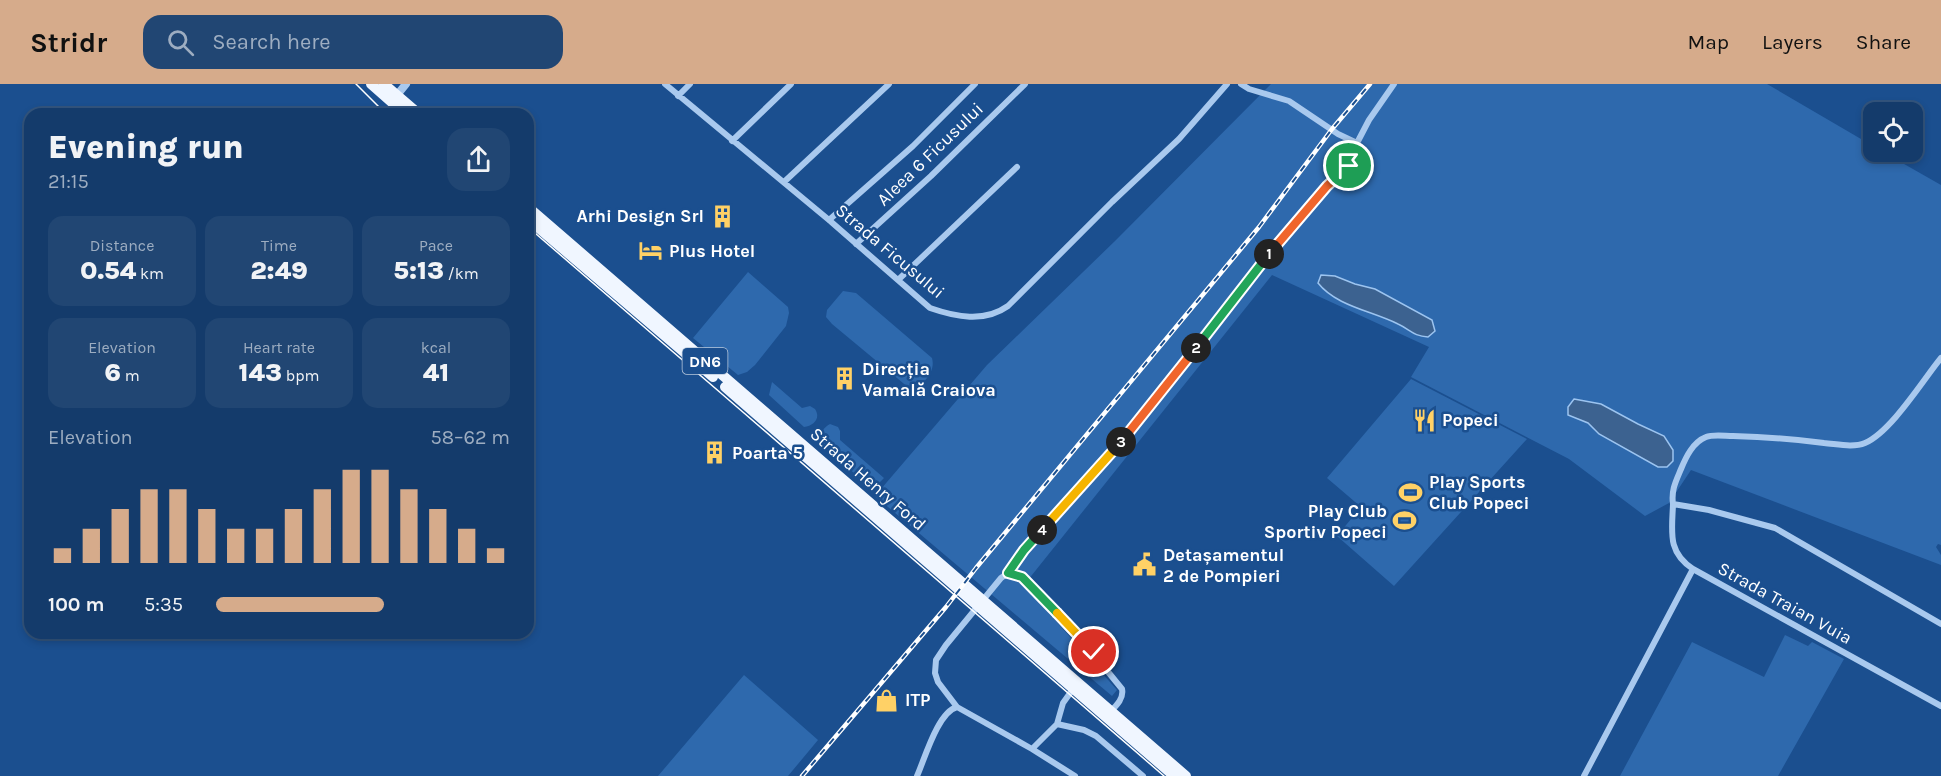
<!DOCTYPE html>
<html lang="en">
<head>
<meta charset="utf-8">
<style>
  body { margin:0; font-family:Karla,sans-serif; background:#214673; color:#f1f3f6; height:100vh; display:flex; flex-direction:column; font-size:22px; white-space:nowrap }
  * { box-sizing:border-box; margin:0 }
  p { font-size:20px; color:#9dadc1 }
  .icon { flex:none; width:33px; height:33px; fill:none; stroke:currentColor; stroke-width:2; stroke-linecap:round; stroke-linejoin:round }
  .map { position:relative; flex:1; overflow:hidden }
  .sheet { position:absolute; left:24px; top:24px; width:510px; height:531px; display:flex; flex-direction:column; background:#143b6b; border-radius:18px; box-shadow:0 3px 9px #0003,0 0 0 2px #33557e }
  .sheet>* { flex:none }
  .buttons { position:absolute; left:1863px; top:18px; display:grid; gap:12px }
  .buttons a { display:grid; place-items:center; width:60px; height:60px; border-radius:12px; background:#143b6b; box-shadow:0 3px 9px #0003,0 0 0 2px #33557e; font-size:30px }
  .pin { position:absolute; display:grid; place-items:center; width:51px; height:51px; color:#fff; margin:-26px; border:3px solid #fff; border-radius:50%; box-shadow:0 2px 6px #0007 }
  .km { position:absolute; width:30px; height:30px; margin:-15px; border-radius:50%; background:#222; color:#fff; font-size:16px; line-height:30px; text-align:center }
  .round { display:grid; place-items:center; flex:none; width:63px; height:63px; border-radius:18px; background:#214673 }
  .summary { display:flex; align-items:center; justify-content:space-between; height:102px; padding:0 24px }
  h1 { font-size:33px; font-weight:800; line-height:45px }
  .metrics { display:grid; grid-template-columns:repeat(3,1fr); gap:9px; height:102px; padding:6px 24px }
  .metrics div { display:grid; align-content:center; border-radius:15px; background:#214673; text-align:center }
  .metrics b { font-size:26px; font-weight:800 }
  .metrics small { font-size:16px; font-weight:400 }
  .metrics p { font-size:16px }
  .chart { height:168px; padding:12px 24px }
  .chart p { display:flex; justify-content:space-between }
  .chart svg { width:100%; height:108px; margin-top:6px; stroke:#d6ab8b; stroke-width:6 }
  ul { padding:0 24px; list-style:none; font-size:20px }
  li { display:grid; grid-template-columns:96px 72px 1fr; align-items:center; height:45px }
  li i { height:15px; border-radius:8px; background:#d6ab8b }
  header { display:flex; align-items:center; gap:36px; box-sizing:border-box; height:84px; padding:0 30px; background:#d6ab8b; color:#111 }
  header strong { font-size:28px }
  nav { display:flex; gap:33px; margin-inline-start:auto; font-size:21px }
  .search { width:420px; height:54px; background:#214673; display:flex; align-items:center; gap:15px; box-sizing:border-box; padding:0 21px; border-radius:18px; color:#9dadc1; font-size:22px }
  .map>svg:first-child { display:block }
  .green { fill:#2e69ad }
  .water { fill:#3c6290; stroke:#9cc4f0; stroke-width:1.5 }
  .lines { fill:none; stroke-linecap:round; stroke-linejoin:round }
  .minor { stroke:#a9c9ee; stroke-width:6 }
  .tertiary { stroke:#a9c9ee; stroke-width:8 }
  .primary { stroke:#f0f6ff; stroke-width:10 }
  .tram { stroke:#fff; stroke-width:1.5 }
  .rail-casing { stroke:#fff; stroke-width:4.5 }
  .rail { stroke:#1b4f8f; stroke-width:2; stroke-dasharray:7; stroke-linecap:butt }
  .split-1-casing { stroke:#fff; stroke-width:12 }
  .split-2-casing { stroke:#fff; stroke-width:12 }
  .split-3-casing { stroke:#fff; stroke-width:12 }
  .split-4-casing { stroke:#fff; stroke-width:12 }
  .split-5-casing { stroke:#fff; stroke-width:12 }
  .split-6-casing { stroke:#fff; stroke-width:12 }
  .split-1 { stroke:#f0652b; stroke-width:8 }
  .split-2 { stroke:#22a559; stroke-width:8 }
  .split-3 { stroke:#f0652b; stroke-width:8 }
  .split-4 { stroke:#f5b400; stroke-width:8 }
  .split-5 { stroke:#22a559; stroke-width:8 }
  .split-6 { stroke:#f5b400; stroke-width:8 }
  .labels { text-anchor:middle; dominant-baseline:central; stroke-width:5; stroke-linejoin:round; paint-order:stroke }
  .shield { fill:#1b4f8f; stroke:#bbcadd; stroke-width:1.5 }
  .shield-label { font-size:16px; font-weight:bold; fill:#fff }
  .street-label { font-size:18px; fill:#fff; stroke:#1b4f8f }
  .poi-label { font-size:18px; font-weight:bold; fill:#fff; stroke:#1b4f8f; text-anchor:start }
</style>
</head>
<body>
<header>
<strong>Stridr</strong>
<div class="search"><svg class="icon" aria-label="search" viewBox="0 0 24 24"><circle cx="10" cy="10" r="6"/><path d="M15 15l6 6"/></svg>Search here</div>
<nav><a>Map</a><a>Layers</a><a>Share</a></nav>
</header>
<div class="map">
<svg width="1941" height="692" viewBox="0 0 1941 692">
  <rect width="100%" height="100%" fill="#1b4f8f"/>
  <path class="green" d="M1271,0H1767L1873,62L1874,68H1883L1941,101V461L1938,460L1936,463L1941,471V481L1691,386L1669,419L1645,432L1569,375L1411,293L1429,263L1272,191L1024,501L1117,606L1112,612L875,412L987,281L1115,157Z
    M748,188L788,223L789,229L786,242L755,281L747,288L738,291L693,254Z
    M843,207L856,209L932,274C936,288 923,303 909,304L832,240L826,233L827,226Z
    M1411,295L1527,355L1394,502L1337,452L1361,423L1327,394Z
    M772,298L802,324L810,322L815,325C821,334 814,342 804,343L769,311Z
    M830,340L838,343L840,347V356L884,394L873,405L822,362L824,359L820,355C821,348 824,343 830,340Z
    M1785,551L1808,562L1812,558L1844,575L1778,692H1620L1692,558L1764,593Z
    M744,591L818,656L788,692H658Z"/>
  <path class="water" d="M1321,191L1335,192L1355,200L1375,205L1432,236L1435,247L1428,253C1413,252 1411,246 1398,240C1372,227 1336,222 1318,199Z
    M1574,315L1601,320L1638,340L1664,352L1673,366V377L1667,383H1658L1599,350L1588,339L1568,331V323Z"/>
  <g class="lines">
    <path class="minor" d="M665,0L829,136L930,224C956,233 984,239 1008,222L1112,118L1179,55L1227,0
      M1241,0L1249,5L1289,17L1338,50L1357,59
      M678,12L690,0
      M732,57L791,0
      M784,98L889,0
      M829,136L913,62L975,0
      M856,160L931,92L1025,0
      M898,196L1017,83
      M1673,420C1671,406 1676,397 1681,385C1686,373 1693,358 1706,353C1713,350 1725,352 1733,352C1764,353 1794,355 1824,359C1837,360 1853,364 1865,359C1891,348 1923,296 1941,274
      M1693,485C1667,468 1672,448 1673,420L1709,426L1775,444L1941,540
      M1008,489L1022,493L1078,551L1122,605C1124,614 1117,621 1111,627
      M1057,640L1084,646L1096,652L1143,692
      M1032,665L1057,640L1063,619L1073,605
      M917,692C925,674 938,628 957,623
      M1075,692L1032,665L957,623L938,598L935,589L936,576L946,561L1001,494L1008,489L1024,466L1121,358L1292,142L1327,102L1349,82L1354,74L1357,59L1369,36L1394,0
      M1584,692L1693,485L1941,622"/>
    <path class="tertiary" d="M397,11L406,0"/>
    <path class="primary" d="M371,0L405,30
      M384,0L419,30
      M528,123L1186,692
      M528,135L713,293
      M725,303L1174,692"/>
    <path class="tram" d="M356,0L386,30
      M528,143C740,326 953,508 1164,692"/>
    <defs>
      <path id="rail" d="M802,692L946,523L976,484L1259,143L1332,45L1370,0"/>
    </defs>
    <use href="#rail" class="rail-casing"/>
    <use href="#rail" class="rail"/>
  </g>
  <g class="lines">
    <defs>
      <path id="split-1" d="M1269,170L1327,102L1349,82"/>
      <path id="split-2" d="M1196,264L1269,170"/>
      <path id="split-3" d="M1121,358L1196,264"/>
      <path id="split-4" d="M1042,446L1121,358"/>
      <path id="split-5" d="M1042,446L1024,466L1008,489L1022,493L1057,529"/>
      <path id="split-6" d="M1057,529L1094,568"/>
    </defs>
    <use href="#split-1" class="split-1-casing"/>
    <use href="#split-2" class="split-2-casing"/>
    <use href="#split-3" class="split-3-casing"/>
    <use href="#split-4" class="split-4-casing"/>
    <use href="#split-5" class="split-5-casing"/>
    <use href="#split-6" class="split-6-casing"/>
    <use href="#split-1" class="split-1"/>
    <use href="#split-2" class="split-2"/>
    <use href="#split-3" class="split-3"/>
    <use href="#split-4" class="split-4"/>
    <use href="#split-5" class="split-5"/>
    <use href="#split-6" class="split-6"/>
  </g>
  <defs>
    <symbol id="building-bare" viewBox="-9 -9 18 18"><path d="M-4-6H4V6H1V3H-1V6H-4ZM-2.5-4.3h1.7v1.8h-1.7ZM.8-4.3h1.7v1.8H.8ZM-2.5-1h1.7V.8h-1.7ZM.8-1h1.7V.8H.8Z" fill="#ffd166" stroke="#1b4f8f" stroke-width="2.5" paint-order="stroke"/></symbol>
    <symbol id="hotel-bare" viewBox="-9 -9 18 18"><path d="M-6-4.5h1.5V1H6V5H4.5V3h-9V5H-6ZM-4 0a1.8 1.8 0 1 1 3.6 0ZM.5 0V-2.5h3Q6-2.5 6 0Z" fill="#ffd166" stroke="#1b4f8f" stroke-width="2.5" paint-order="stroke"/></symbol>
    <symbol id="restaurant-bare" viewBox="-9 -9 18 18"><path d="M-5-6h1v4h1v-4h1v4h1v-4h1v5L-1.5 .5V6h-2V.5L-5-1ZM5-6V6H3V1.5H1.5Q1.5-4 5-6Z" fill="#ffd166" stroke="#1b4f8f" stroke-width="2.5" paint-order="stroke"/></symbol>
    <symbol id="stadium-bare" viewBox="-9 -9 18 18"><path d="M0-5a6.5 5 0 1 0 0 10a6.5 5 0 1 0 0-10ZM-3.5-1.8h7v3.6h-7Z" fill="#ffd166" stroke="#1b4f8f" stroke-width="2.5" paint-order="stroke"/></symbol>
    <symbol id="civic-bare" viewBox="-9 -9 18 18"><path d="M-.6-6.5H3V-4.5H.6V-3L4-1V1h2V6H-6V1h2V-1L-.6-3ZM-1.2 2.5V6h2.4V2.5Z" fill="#ffd166" stroke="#1b4f8f" stroke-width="2.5" paint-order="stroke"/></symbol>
    <symbol id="shop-bare" viewBox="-9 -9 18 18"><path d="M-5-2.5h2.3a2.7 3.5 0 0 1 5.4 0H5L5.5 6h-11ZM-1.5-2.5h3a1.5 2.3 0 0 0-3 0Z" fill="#ffd166" stroke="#1b4f8f" stroke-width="2.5" paint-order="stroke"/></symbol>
  </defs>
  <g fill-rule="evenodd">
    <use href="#building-bare" x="706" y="116" width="33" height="33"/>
    <use href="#hotel-bare" x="634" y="150" width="33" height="33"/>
    <use href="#building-bare" x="828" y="278" width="33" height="33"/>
    <use href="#restaurant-bare" x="1408" y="320" width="33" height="33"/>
    <use href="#building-bare" x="698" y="352" width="33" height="33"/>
    <use href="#stadium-bare" x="1394" y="392" width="33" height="33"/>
    <use href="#stadium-bare" x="1388" y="420" width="33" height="33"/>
    <use href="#civic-bare" x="1128" y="464" width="33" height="33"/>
    <use href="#shop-bare" x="870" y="600" width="33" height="33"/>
  </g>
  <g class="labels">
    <rect class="shield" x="682.5" y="264" width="45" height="26" rx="4.5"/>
    <g class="shield-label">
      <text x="705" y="277">DN6</text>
    </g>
    <g class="street-label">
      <text transform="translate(930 70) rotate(-44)">Aleea 6 Ficusului</text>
      <text transform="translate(890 167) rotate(40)">Strada Ficusului</text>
      <text transform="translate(868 395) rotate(41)">Strada Henry Ford</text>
      <text transform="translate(1785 519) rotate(29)">Strada Traian Vuia</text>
    </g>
    <g class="poi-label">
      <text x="704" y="132" text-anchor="end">Arhi Design Srl</text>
      <text x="669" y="167">Plus Hotel</text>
      <text x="862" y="285">Direcția<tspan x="862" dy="21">Vamală Craiova</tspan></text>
      <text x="1442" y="336">Popeci</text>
      <text x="732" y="369">Poarta 5</text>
      <text x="1429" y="398">Play Sports<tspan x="1429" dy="21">Club Popeci</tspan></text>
      <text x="1387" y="427" text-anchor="end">Play Club<tspan x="1387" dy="21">Sportiv Popeci</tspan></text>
      <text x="1163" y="471">Detașamentul<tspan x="1163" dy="21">2 de Pompieri</tspan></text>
      <text x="905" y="616">ITP</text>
    </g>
  </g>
</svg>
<div class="buttons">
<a><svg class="icon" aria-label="locate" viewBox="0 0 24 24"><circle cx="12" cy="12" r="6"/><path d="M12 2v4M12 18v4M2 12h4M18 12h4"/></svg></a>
</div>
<div class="pin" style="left:1349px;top:82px;background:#1e9e55"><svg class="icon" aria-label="arrive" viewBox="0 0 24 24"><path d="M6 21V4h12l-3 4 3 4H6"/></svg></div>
<div class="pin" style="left:1094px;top:568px;background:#d93025"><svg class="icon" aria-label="check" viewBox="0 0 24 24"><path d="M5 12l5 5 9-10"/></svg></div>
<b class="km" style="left:1269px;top:170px">1</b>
<b class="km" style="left:1196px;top:264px">2</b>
<b class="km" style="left:1121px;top:358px">3</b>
<b class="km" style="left:1042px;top:446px">4</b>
<section class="sheet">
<div class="summary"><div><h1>Evening run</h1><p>21:15</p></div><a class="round"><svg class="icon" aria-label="share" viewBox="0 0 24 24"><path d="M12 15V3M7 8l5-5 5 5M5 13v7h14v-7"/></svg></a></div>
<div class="metrics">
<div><p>Distance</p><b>0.54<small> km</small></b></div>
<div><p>Time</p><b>2:49</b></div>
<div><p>Pace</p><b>5:13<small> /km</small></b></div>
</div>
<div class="metrics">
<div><p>Elevation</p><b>6<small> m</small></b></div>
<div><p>Heart rate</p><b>143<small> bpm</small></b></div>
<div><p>kcal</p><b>41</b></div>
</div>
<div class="chart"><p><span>Elevation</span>58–62 m</p>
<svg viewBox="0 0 160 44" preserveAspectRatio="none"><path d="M5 44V38M15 44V30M25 44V22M35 44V14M45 44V14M55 44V22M65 44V30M75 44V30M85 44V22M95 44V14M105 44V6M115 44V6M125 44V14M135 44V22M145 44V30M155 44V38"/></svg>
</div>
<ul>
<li><b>100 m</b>5:35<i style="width:57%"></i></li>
</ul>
</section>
</div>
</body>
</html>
